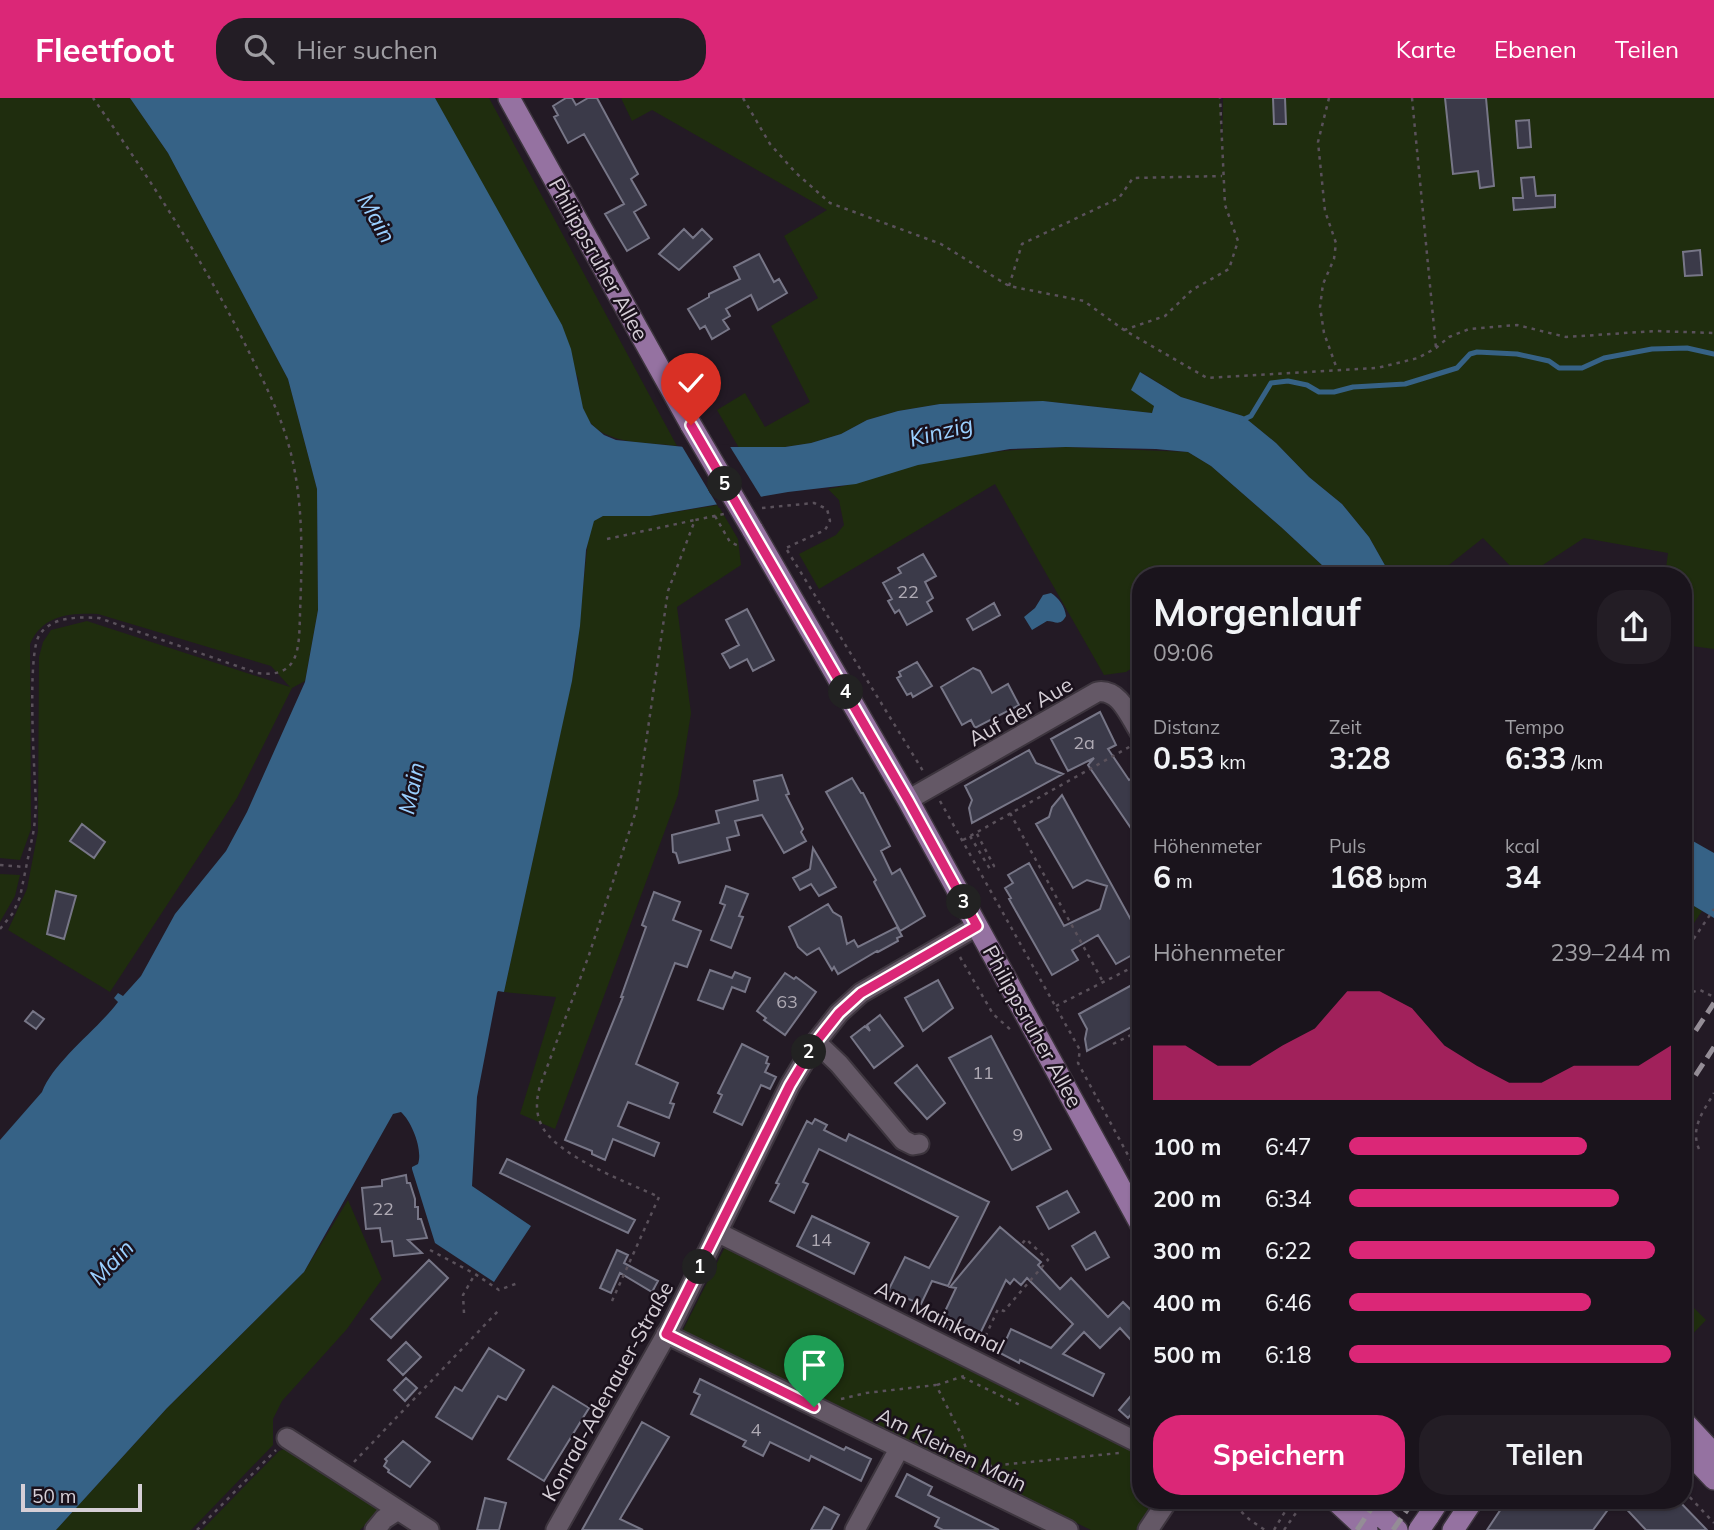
<!DOCTYPE html>
<html lang="de">
<head>
<meta charset="utf-8">
<style>
  body { margin:0; font-family:Mulish,sans-serif; background:#231d25; color:#f1f3f6; height:100vh; display:flex; flex-direction:column; font-size:26px; white-space:nowrap }
  * { box-sizing:border-box; margin:0 }
  p { font-size:23px; color:#9f9ea3 }
  .icon { flex:none; width:38px; height:38px; fill:none; stroke:currentColor; stroke-width:2; stroke-linecap:round; stroke-linejoin:round }
  .map { position:relative; flex:1; overflow:hidden }
  .panel { position:absolute; left:1132px; top:469px; width:560px; height:942px; display:flex; flex-direction:column; background:#1a141c; border-radius:28px; box-shadow:0 2px 5px #0004,0 0 0 2px #38333b }
  .panel>* { flex:none }
  .scale { position:absolute; left:21px; bottom:18px; width:121px; box-sizing:border-box; padding-left:7px; border:4px solid #d6cfd7; border-top:0; font-size:19px; line-height:24px; white-space:nowrap; color:#d6cfd7; -webkit-text-stroke:5px #1a111c; paint-order:stroke }
  .pin { position:absolute; display:grid; place-items:center; width:60px; height:60px; color:#fff; margin:-72px -30px; border-radius:50% 50% 50% 0; rotate:-45deg; box-shadow:0 0 7px #0007 }
  .pin .icon { rotate:45deg }
  .km { position:absolute; width:35px; height:35px; margin:-18px; border-radius:50%; background:#222; color:#fff; font-size:19px; line-height:35px; text-align:center }
  .round { display:grid; place-items:center; flex:none; width:74px; height:74px; border-radius:28px; background:#231d25 }
  .head { display:flex; align-items:center; justify-content:space-between; height:119px; padding:0 21px }
  h1 { font-size:38px; font-weight:700; line-height:52px }
  .metrics { display:grid; grid-template-columns:repeat(3,1fr); gap:10px; height:119px; padding:7px 21px }
  .metrics div { display:grid; align-content:center }
  .metrics b { font-size:30px; font-weight:700 }
  .metrics small { font-size:19px; font-weight:400 }
  .metrics p { font-size:19px }
  .chart { height:196px; padding:14px 21px }
  .chart p { display:flex; justify-content:space-between }
  .chart svg { width:100%; height:126px; margin-top:7px; fill:#db2777; opacity:.7 }
  .primary-button { display:flex; gap:14px; margin-top:auto; padding:14px 21px }
  .primary-button a { flex:1; height:80px; border-radius:28px; background:#db2777; color:#fff; font-size:28px; font-weight:700; line-height:80px; text-align:center }
  .primary-button a+a { background:#231d25; color:#f1f3f6 }
  ul { padding:0 21px; list-style:none; font-size:23px }
  li { display:grid; grid-template-columns:112px 84px 1fr; align-items:center; height:52px }
  li i { height:18px; border-radius:9px; background:#db2777 }
  header { display:flex; align-items:center; gap:42px; box-sizing:border-box; height:98px; padding:0 35px; background:#db2777; color:#fff }
  header strong { font-size:33px }
  nav { display:flex; gap:38px; margin-inline-start:auto; font-size:24px }
  .search { width:490px; height:63px; background:#231d25; display:flex; align-items:center; gap:18px; box-sizing:border-box; padding:0 24px; border-radius:28px; color:#9f9ea3; font-size:26px }
  .map>svg:first-child { display:block }
  .green { fill:#1f2d0e }
  .water { fill:#366286 }
  .pier { fill:#231a25 }
  .lines { fill:none; stroke-linecap:round; stroke-linejoin:round }
  .stream { stroke:#366286; stroke-width:5 }
  .building { fill:#3b3a49; stroke:#777687; stroke-width:2 }
  .minor-casing { stroke:#3d353e; stroke-width:23 }
  .major-casing { stroke:#3d353e; stroke-width:24 }
  .path { stroke:#5a515b; stroke-width:2.5; stroke-dasharray:3.5 5; stroke-linecap:butt }
  .minor { stroke:#645866; stroke-width:19 }
  .major { stroke:#9572a1; stroke-width:21 }
  .rail { stroke:#948d96; stroke-width:5; stroke-dasharray:14 7; stroke-linecap:butt }
  .major-bridge-casing { stroke:#3d353e; stroke-width:24; stroke-linecap:butt }
  .major-bridge { stroke:#9572a1; stroke-width:21 }
  .route-casing { stroke:#fff; stroke-width:14 }
  .route { stroke:#db2777; stroke-width:9 }
  .labels { text-anchor:middle; dominant-baseline:central; stroke-width:5; stroke-linejoin:round; paint-order:stroke }
  .number-label { font-size:18px; fill:#afaab4 }
  .street-label { font-size:21px; fill:#d6cfd7; stroke:#1a111c }
  .water-label { font-size:23px; font-style:italic; fill:#9acffe; stroke:#1a111c }
</style>
</head>
<body>
<header>
<strong>Fleetfoot</strong>
<div class="search"><svg class="icon" aria-label="search" viewBox="0 0 24 24"><circle cx="10" cy="10" r="6"/><path d="M15 15l6 6"/></svg>Hier suchen</div>
<nav><a>Karte</a><a>Ebenen</a><a>Teilen</a></nav>
</header>
<div class="map">
<svg width="1714" height="1432" viewBox="0 0 1714 1432">
  <rect width="100%" height="100%" fill="#231a25"/>
  <path class="green" d="M0,0H130L168,55L288,281L317,391L318,512L305,583L292,590L237,700L110,894L8,832L27,791L38,733L39,559L43,544L51,532L87,523L290,589L271,568L98,516C69,515 43,517 30,546L31,731L20,762L0,760Z
    M435,0H489L677,348C644,343 593,349 582,308C580,299 579,289 578,280Z
    M621,0H1220L1222,50L1223,0H1714V551L1684,547V478H1665L1668,455L1584,440L1526,478H1520L1483,440L1435,478H1391L1369,439L1342,406L1309,379L1276,345L1243,318L1181,299L1141,274L1154,309L1152,315L1043,303L940,306L898,313L867,322L841,336L811,345L785,349L739,350L717,312L745,295L765,329L810,304L771,228L818,200L784,138L827,112L652,12L632,23Z
    M1066,349L1188,354L1211,368L1281,429L1323,468L1331,478H1141V564L1126,574L1104,577L995,386L819,491L799,456L836,437L844,427L839,402L828,391C860,386 889,373 921,366C969,355 1017,351 1066,349Z
    M718,407L738,441L741,467L677,509L691,615L678,697L555,1031L520,1016L556,899L504,894L575,567L589,432L593,423L603,418H650Z
    M0,776L20,777L15,798L0,824Z
    M1684,802L1702,813L1684,840Z
    M348,1102L382,1181L347,1231L282,1303L273,1321V1347L191,1432H56L167,1310L304,1174Z
    M727,1145L1141,1351V1402H1157L1136,1432H1091L682,1234Z
    M1684,1200L1706,1222L1685,1244L1684,1242Z
    M289,1349L297,1352L379,1413L360,1432H202L279,1353Z"/>
  <path class="water" d="M130,0H435L562,227L571,251L583,310L591,326L604,337L616,342L685,349H785L811,345L841,336L867,322L898,313L940,306L1043,303L1152,315L1154,308L1131,292L1140,274L1181,299L1243,318L1276,345L1309,379L1342,406L1369,439L1391,478H1331L1323,468L1281,429L1211,368L1188,354L1156,351L1066,349L1010,351L918,367L856,386L788,394L650,418H603L594,423L586,452L580,528L572,583L504,894L498,893L497,895L477,999L472,1088L531,1128L494,1184L435,1145L412,1071V1069L418,1066C423,1052 412,1024 401,1014L393,1016L304,1174L167,1310L56,1432H0V1042L42,994C54,963 97,932 118,904L114,900L118,895L123,898L141,878L175,816L226,753L247,714L305,584L318,512L317,391L288,281L168,55Z
    M1051,495C1059,500 1065,509 1066,518C1060,529 1055,523 1047,523L1032,532L1024,519L1035,510L1043,497Z
    M1684,738L1714,755V820L1684,802Z"/>
  <path class="pier" d="M680,345L729,347L763,402L719,410Z"/>
  <g class="lines">
    <path class="stream" d="M1242,322L1251,318L1271,285L1288,283L1307,287L1319,294H1334L1353,289L1405,286L1457,270L1470,256L1477,254L1517,256L1549,263L1559,270H1582L1604,260L1652,251L1687,250L1714,256"/>
  </g>
  <path class="building" d="M566,0H572L576,7L588,0H597L638,76L631,81L646,107L634,114L649,140L627,153L605,116L624,106L584,36L568,45L554,19L558,17L553,8Z
    M1273,0H1285L1286,26H1274Z
    M1445,0H1486L1494,88L1480,90L1478,73L1453,76Z
    M1529,22L1531,49L1518,50L1516,23Z
    M1534,79L1536,98L1555,97V109L1514,112L1513,100H1523L1521,80Z
    M684,131L693,140L702,131L712,141L679,172L659,156Z
    M1700,152L1702,177L1685,178L1683,154Z
    M759,156L774,184L779,181L787,195L758,212L751,197L726,211L730,218L723,222L729,231L712,241L705,228L700,231L688,211L709,199V196L740,181L734,169Z
    M923,456L936,478L925,484L933,500L927,504L932,513L907,527L899,512L895,515L888,503L892,501L883,485L901,475L898,470Z
    M994,505L1000,517L973,532L967,521Z
    M747,511L774,562L753,573L747,561L730,570L722,556L739,547L726,522Z
    M917,564L932,588L913,599L911,595L907,597L897,580L901,578L899,574Z
    M973,570L980,573L992,595L1008,586L1019,607L975,630L971,622L962,627L941,589Z
    M1100,614L1116,647L1108,651L1129,682L1134,679L1141,690V745L1088,667L1094,660L1068,673L1051,641Z
    M1029,652L1036,665L1063,676L972,725L969,710L972,702L965,688Z
    M782,677L789,696L786,697L803,731L801,734L806,743L784,755L762,717L735,723L739,737L727,740L730,752L679,765L676,755L673,754L672,737L719,725L716,713L758,702L754,683Z
    M852,680L861,695H863L890,748L881,753L892,776L900,771L925,818L900,833L874,784L876,782L826,694Z
    M1062,697L1141,840V852L1116,866L1098,837L1072,852L1078,862L1052,877L1009,801L1011,800L1005,790L1013,785L1008,777L1029,765L1064,828L1100,811L1107,788L1087,782L1073,790L1036,726L1049,719L1052,709Z
    M82,726L105,744L94,760L70,743Z
    M813,750L836,789L819,798L811,786L800,792L793,780L810,771Z
    M726,788L748,796L739,818L743,819L731,850L711,842L725,807L720,805Z
    M56,793L76,798L64,841L47,836Z
    M654,794L680,804L673,822L701,833L687,869L675,865L636,966L678,985L670,1005L674,1006L669,1020L628,1004L618,1028L659,1045L654,1058L613,1041L605,1062L592,1056V1053L565,1042L623,899H621L646,829L642,827Z
    M828,806L833,814L841,819L847,846L854,842L858,849L897,829L902,838L897,840L898,843L878,854L877,853L838,876L834,869L832,872L819,850L807,857L798,849L789,829Z
    M710,872L732,880L735,874L750,880L745,894L732,889L723,911L698,902Z
    M785,875L794,881L796,879L816,894L785,937L764,922L766,920L757,913Z
    M938,882L953,910L923,933L905,900Z
    M1141,882V924L1087,953L1085,941L1087,931L1079,916Z
    M33,913L44,921L36,931L25,923Z
    M880,917L903,948L874,970L851,939L865,928L870,933L867,927Z
    M991,938L1051,1051L1012,1072L949,960Z
    M742,946L768,959L766,965L769,966L765,974L776,979L770,991L761,987L742,1027L714,1014L722,997L718,995Z
    M917,967L945,1005L927,1021L895,985Z
    M815,1021L827,1027L824,1032L846,1043L849,1036L989,1104L948,1188L932,1183L921,1206L888,1193L905,1159L929,1170L958,1119L819,1051L803,1084L808,1086L794,1115L770,1103L779,1086L776,1085L807,1023L812,1026Z
    M507,1061L635,1122L628,1135L500,1075Z
    M406,1077L407,1085H410L415,1101V1109H418V1121H421L427,1140L408,1142L422,1155L394,1158L392,1143L382,1144L380,1130L366,1131L362,1090L382,1088V1082Z
    M1067,1093L1079,1114L1049,1131L1037,1109Z
    M812,1118L869,1145L854,1176L797,1148Z
    M1000,1129L1041,1164L1038,1167L1060,1191L1071,1180L1108,1219L1123,1204L1141,1222V1229L1130,1241L1120,1230L1100,1250L1084,1234L1063,1256L1104,1276L1093,1298L1020,1262L1019,1265L1000,1255L1011,1231L1051,1250L1073,1226L1027,1180L1021,1187L1014,1181L1010,1186L1006,1182L976,1244L939,1226L956,1190L950,1189Z
    M1095,1134L1109,1159L1086,1172L1072,1148Z
    M617,1152L628,1157L624,1165L658,1183L652,1194L620,1175L611,1195L600,1190Z
    M429,1162L448,1180L391,1240L371,1221Z
    M406,1244L421,1259L403,1277L388,1262Z
    M489,1250L524,1272L506,1302L498,1298L472,1341L436,1319L455,1289L462,1293Z
    M406,1280L417,1290L405,1303L394,1292Z
    M700,1281L844,1352L846,1349L871,1361L861,1383L811,1358L809,1363L770,1344L763,1358L743,1348L746,1343L691,1316L700,1297L694,1294Z
    M1141,1286V1319L1134,1313L1128,1320L1119,1312Z
    M553,1288L589,1310L544,1383L508,1361Z
    M642,1324L669,1339L620,1421L643,1432H582Z
    M403,1343L430,1364L410,1389L388,1374L389,1372L384,1368L387,1363L385,1361Z
    M907,1376L932,1389L928,1397L999,1432H943L935,1428L939,1420L896,1398Z
    M485,1400L506,1405L499,1432H477Z
    M1507,1402H1615L1593,1432H1487Z
    M1618,1402H1678L1707,1432H1646Z
    M824,1409L839,1417L831,1432H811Z"/>
  <g class="lines">
    <defs>
      <path id="minor" d="M908,702L1097,594C1120,590 1130,620 1141,636
        M816,944L839,966L903,1042L913,1047L919,1046
        M717,1134L1141,1346
        M666,1236L1068,1432
        M287,1340L429,1432
        M375,1432L384,1421L398,1412
        M556,1432L670,1230L790,987L816,944L839,915L861,895L977,828
        M855,1432L899,1351
        M1148,1432L1168,1402"/>
      <path id="major" d="M509,0L691,327
        M752,431L908,702L1141,1127
        M1684,1324L1714,1356
        M1684,1349L1714,1381
        M1335,1402L1367,1432
        M1363,1402L1397,1432
        M1428,1419L1439,1402
        M1453,1432L1473,1402"/>
    </defs>
    <use href="#minor" class="minor-casing"/>
    <use href="#major" class="major-casing"/>
    <path class="path" d="M743,0L770,46L796,75L830,105L941,146L1009,188L1084,203L1124,232L1207,280L1377,270L1418,260L1436,250L1449,239L1469,231L1517,227L1566,239L1655,233L1714,235
      M1329,0L1318,44L1325,113L1336,145L1334,161L1323,186L1320,209L1324,235L1337,271
      M1412,0L1436,250
      M1009,188L1022,146L1119,100L1133,80L1222,78
      M1124,232L1165,218L1192,192L1229,171L1238,143L1225,107L1220,0
      M762,410L814,405L827,411L830,423L825,432L786,450
      M715,418L730,444L741,449
      M607,441L695,422
      M787,452L923,673
      M940,703L1080,952L1078,965L1141,1081
      M1010,715L1103,884
      M970,738L990,771L994,768L976,734
      M963,742L1131,648
      M0,767L25,769
      M0,831L13,815L20,799L34,731L36,708C35,678 26,554 40,536C53,518 79,519 99,520L257,575C300,581 299,550 300,516C302,462 304,405 290,352C281,317 265,286 249,254C205,165 150,81 93,0
      M1684,855L1714,811
      M960,859L993,916L1012,933
      M1684,896L1700,892L1714,899
      M1056,908L1141,865
      M1113,946L1141,932
      M1699,1051C1690,1030 1703,1014 1714,995
      M1135,1144L1141,1155
      M430,1152L475,1176
      M612,1203L659,1099C627,1084 561,1060 543,1030C535,1016 536,1002 540,988L589,857L636,713L668,493L695,422L724,416
      M464,1215L463,1197L475,1176L499,1192L518,1185
      M982,1246L998,1211L1004,1213L1048,1162L1026,1141L1021,1147
      M962,1279L1022,1308
      M937,1287L964,1278
      M841,1301L866,1295L936,1287L962,1338L971,1366
      M354,1364L500,1211
      M980,1369L1119,1355
      M1684,1393L1714,1425
      M1229,1402L1250,1422L1265,1432
      M1310,1402L1318,1409
      M197,1432L276,1352
      M1274,1432L1292,1402
      M1284,1432L1305,1402"/>
    <use href="#minor" class="minor"/>
    <use href="#major" class="major"/>
    <path class="rail" d="M1684,950L1714,905
      M1684,995L1714,949
      M1357,1432L1377,1402
      M1393,1432L1414,1402"/>
    <defs>
      <path id="major-bridge" d="M691,327L752,431
        M1419,1432L1428,1419"/>
    </defs>
    <use href="#major-bridge" class="major-bridge-casing"/>
    <use href="#major-bridge" class="major-bridge"/>
  </g>
  <g class="lines">
    <defs>
      <path id="route" d="M691,327L908,702L977,828L861,895L839,915L816,944L790,987L666,1236L814,1309"/>
    </defs>
    <use href="#route" class="route-casing"/>
    <use href="#route" class="route"/>
  </g>
  <g class="labels">
    <g class="number-label">
      <text x="908" y="493">22</text>
      <text x="1084" y="644">2a</text>
      <text x="787" y="903">63</text>
      <text x="983" y="974">11</text>
      <text x="1018" y="1036">9</text>
      <text x="383" y="1110">22</text>
      <text x="821" y="1141">14</text>
      <text x="756" y="1331">4</text>
    </g>
    <g class="street-label">
      <text transform="translate(599 161) rotate(61)">Philippsruher Allee</text>
      <text transform="translate(1020 613) rotate(-30)">Auf der Aue</text>
      <text transform="translate(1033 928) rotate(61)">Philippsruher Allee</text>
      <text transform="translate(940 1219) rotate(26)">Am Mainkanal</text>
      <text transform="translate(607 1293) rotate(-61)">Konrad-Adenauer-Straße</text>
      <text transform="translate(952 1351) rotate(26)">Am Kleinen Main</text>
    </g>
    <g class="water-label">
      <text transform="translate(377 120) rotate(60)">Main</text>
      <text transform="translate(941 333) rotate(-14)">Kinzig</text>
      <text transform="translate(411 690) rotate(-78)">Main</text>
      <text transform="translate(111 1164) rotate(-46)">Main</text>
    </g>
  </g>
</svg>
<div class="scale">50 m</div>
<div class="pin" style="left:814px;top:1309px;background:#1e9e55"><svg class="icon" aria-label="arrive" viewBox="0 0 24 24"><path d="M6 21V4h12l-3 4 3 4H6"/></svg></div>
<div class="pin" style="left:691px;top:327px;background:#d93025"><svg class="icon" aria-label="check" viewBox="0 0 24 24"><path d="M5 12l5 5 9-10"/></svg></div>
<b class="km" style="left:700px;top:1169px">1</b>
<b class="km" style="left:809px;top:954px">2</b>
<b class="km" style="left:964px;top:804px">3</b>
<b class="km" style="left:846px;top:594px">4</b>
<b class="km" style="left:725px;top:386px">5</b>
<section class="panel">
<div class="head"><div><h1>Morgenlauf</h1><p>09:06</p></div><a class="round"><svg class="icon" aria-label="share" viewBox="0 0 24 24"><path d="M12 15V3M7 8l5-5 5 5M5 13v7h14v-7"/></svg></a></div>
<div class="metrics">
<div><p>Distanz</p><b>0.53<small> km</small></b></div>
<div><p>Zeit</p><b>3:28</b></div>
<div><p>Tempo</p><b>6:33<small> /km</small></b></div>
</div>
<div class="metrics">
<div><p>Höhenmeter</p><b>6<small> m</small></b></div>
<div><p>Puls</p><b>168<small> bpm</small></b></div>
<div><p>kcal</p><b>34</b></div>
</div>
<div class="chart"><p><span>Höhenmeter</span>239–244 m</p>
<svg viewBox="0 0 160 44" preserveAspectRatio="none"><path d="M0 44V25L10 25L20 32L30 32L40 25L50 19L60 6L70 6L80 12L90 25L100 32L110 38L120 38L130 32L140 32L150 32L160 25V44z"/></svg>
</div>
<ul>
<li><b>100 m</b>6:47<i style="width:74%"></i></li>
<li><b>200 m</b>6:34<i style="width:84%"></i></li>
<li><b>300 m</b>6:22<i style="width:95%"></i></li>
<li><b>400 m</b>6:46<i style="width:75%"></i></li>
<li><b>500 m</b>6:18<i style="width:100%"></i></li>
</ul>
<div class="primary-button"><a>Speichern</a><a>Teilen</a></div>
</section>
</div>
</body>
</html>
